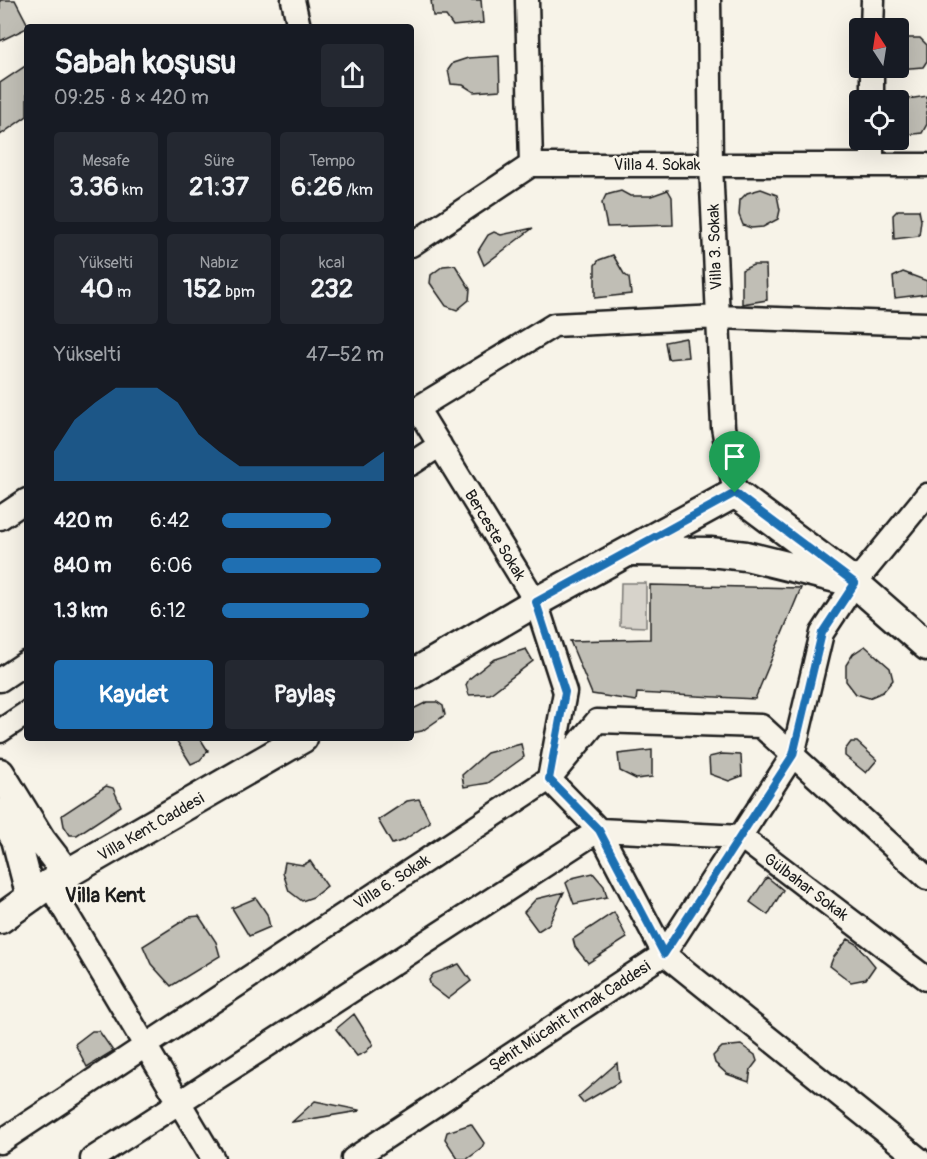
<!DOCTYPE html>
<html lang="tr">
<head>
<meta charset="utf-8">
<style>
  body { margin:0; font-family:Pangolin,sans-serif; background:#242831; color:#f1f3f6; height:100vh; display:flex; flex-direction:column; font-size:22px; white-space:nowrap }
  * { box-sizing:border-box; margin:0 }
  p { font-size:20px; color:#9ea1a6 }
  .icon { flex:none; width:33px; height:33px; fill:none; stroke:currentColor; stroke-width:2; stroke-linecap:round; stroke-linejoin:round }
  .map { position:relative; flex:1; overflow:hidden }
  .details { position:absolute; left:24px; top:24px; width:390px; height:717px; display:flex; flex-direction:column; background:#171b24; border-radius:6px; box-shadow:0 6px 24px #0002 }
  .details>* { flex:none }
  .needle { width:39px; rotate:348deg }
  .buttons { position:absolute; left:849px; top:18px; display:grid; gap:12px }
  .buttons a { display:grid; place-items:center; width:60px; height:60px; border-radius:6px; background:#171b24; box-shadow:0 6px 24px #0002; font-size:30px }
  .pin { position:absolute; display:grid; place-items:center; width:51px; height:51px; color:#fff; margin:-62px -26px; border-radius:50% 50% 50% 0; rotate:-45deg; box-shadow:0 0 6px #0007 }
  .pin .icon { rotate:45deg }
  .round { display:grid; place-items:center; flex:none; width:63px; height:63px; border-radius:6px; background:#242831 }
  .headline { display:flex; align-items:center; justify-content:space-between; height:102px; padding:0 30px }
  h1 { font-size:33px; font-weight:800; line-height:45px }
  .stats { display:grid; grid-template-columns:repeat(3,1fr); gap:9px; height:102px; padding:6px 30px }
  .stats div { display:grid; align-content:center; border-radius:6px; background:#242831; text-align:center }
  .stats b { font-size:26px; font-weight:800 }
  .stats small { font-size:16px; font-weight:400 }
  .stats p { font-size:16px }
  .chart { height:168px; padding:12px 30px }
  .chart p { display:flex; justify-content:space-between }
  .chart svg { width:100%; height:108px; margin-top:6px; fill:#1f6fb2; opacity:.7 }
  .cta { display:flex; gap:12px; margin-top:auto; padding:12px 30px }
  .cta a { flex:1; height:69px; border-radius:6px; background:#1f6fb2; color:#fff; font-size:24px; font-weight:800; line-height:69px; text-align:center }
  .cta a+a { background:#242831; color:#f1f3f6 }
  ul { padding:0 30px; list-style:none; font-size:20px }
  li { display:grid; grid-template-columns:96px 72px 1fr; align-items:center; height:45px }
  li i { height:15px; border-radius:8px; background:#1f6fb2 }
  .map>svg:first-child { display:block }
  .green { fill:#d7d3cb; stroke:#7a7874; stroke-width:1.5 }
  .building { fill:#c0beb5; stroke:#1c1c1c; stroke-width:1.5 }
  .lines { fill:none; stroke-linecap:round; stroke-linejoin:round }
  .minor-casing { stroke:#1c1c1c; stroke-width:27 }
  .tertiary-casing { stroke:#1c1c1c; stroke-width:33 }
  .minor { stroke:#f7f3e8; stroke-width:22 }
  .tertiary { stroke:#f7f3e8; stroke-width:28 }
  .route-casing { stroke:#fff; stroke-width:12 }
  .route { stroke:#1f6fb2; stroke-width:8 }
  .labels { text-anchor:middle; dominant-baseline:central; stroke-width:5; stroke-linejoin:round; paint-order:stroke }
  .street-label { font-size:16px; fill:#1c1c1c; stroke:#f7f3e8 }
  .quarter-label { font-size:20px; font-weight:bold; fill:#1c1c1c; stroke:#f7f3e8 }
</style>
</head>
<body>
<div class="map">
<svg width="927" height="1159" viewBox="0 0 927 1159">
  <rect width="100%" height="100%" fill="#f7f3e8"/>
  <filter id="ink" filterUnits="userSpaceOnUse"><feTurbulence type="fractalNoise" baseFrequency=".0167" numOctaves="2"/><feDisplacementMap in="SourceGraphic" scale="12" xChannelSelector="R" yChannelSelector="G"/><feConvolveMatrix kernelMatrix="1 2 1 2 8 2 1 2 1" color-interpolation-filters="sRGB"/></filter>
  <g filter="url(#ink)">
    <path class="green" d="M621,583H646V627L620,626Z"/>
    <path class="building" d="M0,0H15L29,27L0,41Z
      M431,0H481L483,23L453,26L446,16H433Z
      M898,38H920L927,45V61L923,67L898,69Z
      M499,56L500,90L474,92L463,85L451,84L448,70L453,63L468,58Z
      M27,65V116L0,135V83Z
      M927,96V124L922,133L898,136V105L901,100Z
      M761,189L777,195L780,210L778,219L763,227L751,228L743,225L739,215L740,200L747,193Z
      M668,190L672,197L673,225L607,227L602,203L606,195L621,191L630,196H651Z
      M898,210H919L921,220L919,236L894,239L893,215Z
      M533,228L484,265L478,251L488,235L494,232L501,235Z
      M613,255L624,274L629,278L631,294L595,298V265L599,260Z
      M455,265L470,289L469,300L457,310L446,306L430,283L431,275L443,266Z
      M753,265H766L767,300L742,304V270Z
      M903,272L927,281V294L895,298L893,277Z
      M686,338L688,357L668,359L665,342Z
      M650,585L801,588L755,699L637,693L636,701L592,694L570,641L650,639Z
      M865,646L890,668L893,680L883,692L869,698L856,694L846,681V665L853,654Z
      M526,649L533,661L490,694L469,695L466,685L469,679L493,660Z
      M427,702H437L443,706L445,715L422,731L411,733V710Z
      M175,738H200L208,751L200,760L191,764Z
      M851,742H857L877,760L866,773L845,756V750Z
      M521,744L524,757L488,783L464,787L462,775L487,753Z
      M652,750V777L636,779L620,771L618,754Z
      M722,754L741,755L742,776L729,781L710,774L709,757Z
      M106,786L113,788L121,806L77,835H70L64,826L62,815Z
      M419,799L430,822L404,840L392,844L378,820L407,801Z
      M310,861L327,886L313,897L302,901L289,891L283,873L285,862L303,865Z
      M593,873L604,886L607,897L574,904L566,883L572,878Z
      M767,877L783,890L768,915L750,902Z
      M564,892L549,924L538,931L524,912L536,899Z
      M256,898L267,914L270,927L249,936L232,908Z
      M614,912L627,938L588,963L575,947L573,939Z
      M199,916L216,942L220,956L171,986L151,964L143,946L189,917Z
      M848,939L857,944L875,966L866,979L851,982L830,966L833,958Z
      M459,964L471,981L448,999L431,986L429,980L433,974Z
      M354,1014L373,1044L366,1052L357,1056L336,1029Z
      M92,1031H99L113,1051L87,1067L75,1044Z
      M741,1045L755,1055L757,1061L751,1069L749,1082L727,1074L715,1063L713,1056L722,1047Z
      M617,1063L619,1082L583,1103L578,1097Z
      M315,1101L359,1110V1111L292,1122Z
      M471,1124L484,1143L481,1149L467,1159H458L445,1139L447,1132Z"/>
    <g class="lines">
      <defs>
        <path id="minor" d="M293,0L299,27
          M527,0L531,165
          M709,0L711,165L723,427L735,493
          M872,28L873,0
          M872,100V68
          M872,163V140
          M411,245L531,165H927
          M417,408L536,602L565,692L549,779L599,830L664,954L793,755L822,633L855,583L927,495
          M411,412L554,325L718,317L927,324
          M411,464L440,445
          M0,518L27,500
          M0,680L27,662
          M0,731L27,713
          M49,884L213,1159
          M0,1142L549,779L597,721L761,726L927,878
          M92,1159L599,830L741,837L927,979
          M353,1159L664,954L919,1159"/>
        <path id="tertiary" d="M633,551L710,552L746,556L844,580
          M411,675L536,602L735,493L855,583L927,646
          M0,773L41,840L68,875
          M0,813L16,839L31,897
          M0,919L49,884L303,738"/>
      </defs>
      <use href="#minor" class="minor-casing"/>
      <use href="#tertiary" class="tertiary-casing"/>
      <use href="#minor" class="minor"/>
      <use href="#tertiary" class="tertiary"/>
    </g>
  </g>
  <g class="lines" filter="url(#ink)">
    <defs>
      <path id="route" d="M735,493L855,583L822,633L793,755L664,954L599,830L549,779L565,692L536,602Z"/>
    </defs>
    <use href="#route" class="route-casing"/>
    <use href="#route" class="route"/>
  </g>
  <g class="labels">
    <g class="street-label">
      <text x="657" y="165">Villa 4. Sokak</text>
      <text transform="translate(715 247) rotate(-92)">Villa 3. Sokak</text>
      <text transform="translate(495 535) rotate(59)">Berceste Sokak</text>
      <text transform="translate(151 827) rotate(-30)">Villa Kent Caddesi</text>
      <text transform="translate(392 882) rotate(-33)">Villa 6. Sokak</text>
      <text transform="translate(806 887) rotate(37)">Gülbahar Sokak</text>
      <text transform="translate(570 1016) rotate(-33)">Şehit Mücahit Irmak Caddesi</text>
    </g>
    <g class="quarter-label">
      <text x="105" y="895">Villa Kent</text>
    </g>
  </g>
</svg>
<div class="buttons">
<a><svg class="needle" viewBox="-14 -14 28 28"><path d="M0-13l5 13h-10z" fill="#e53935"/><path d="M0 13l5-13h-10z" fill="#9ea1a6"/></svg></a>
<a><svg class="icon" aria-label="locate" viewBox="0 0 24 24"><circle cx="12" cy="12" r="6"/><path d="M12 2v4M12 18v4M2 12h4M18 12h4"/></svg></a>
</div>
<div class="pin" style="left:735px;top:493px;background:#1e9e55"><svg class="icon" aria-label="arrive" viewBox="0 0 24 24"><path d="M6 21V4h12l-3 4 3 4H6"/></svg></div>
<section class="details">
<div class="headline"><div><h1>Sabah koşusu</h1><p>09:25 · 8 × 420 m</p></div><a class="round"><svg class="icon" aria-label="share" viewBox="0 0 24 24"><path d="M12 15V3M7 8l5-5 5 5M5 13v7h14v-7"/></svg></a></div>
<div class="stats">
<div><p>Mesafe</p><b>3.36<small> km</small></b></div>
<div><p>Süre</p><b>21:37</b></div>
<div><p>Tempo</p><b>6:26<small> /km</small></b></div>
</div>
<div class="stats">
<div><p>Yükselti</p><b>40<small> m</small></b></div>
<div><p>Nabız</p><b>152<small> bpm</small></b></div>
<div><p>kcal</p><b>232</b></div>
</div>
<div class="chart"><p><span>Yükselti</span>47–52 m</p>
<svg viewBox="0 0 160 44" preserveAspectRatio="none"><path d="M0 44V32L10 19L20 12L30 6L40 6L50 6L60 12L70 25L80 32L90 38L100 38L110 38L120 38L130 38L140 38L150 38L160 32V44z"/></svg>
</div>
<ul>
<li><b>420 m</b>6:42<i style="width:67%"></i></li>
<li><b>840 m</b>6:06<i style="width:98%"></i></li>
<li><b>1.3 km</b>6:12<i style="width:91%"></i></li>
</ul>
<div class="cta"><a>Kaydet</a><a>Paylaş</a></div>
</section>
</div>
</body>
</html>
